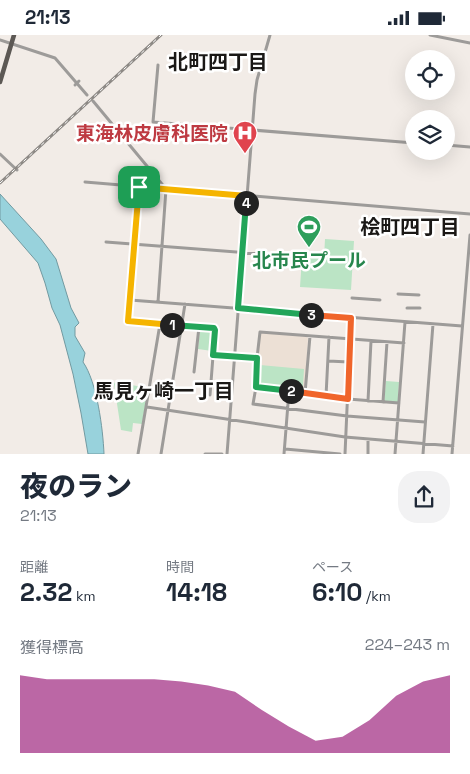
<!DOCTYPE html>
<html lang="ja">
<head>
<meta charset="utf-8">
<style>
  body { margin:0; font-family:"Space Grotesk","Noto Sans JP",sans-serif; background:#f2f2f3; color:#1f2937; height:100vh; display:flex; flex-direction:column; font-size:19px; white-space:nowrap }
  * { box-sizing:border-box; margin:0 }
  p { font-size:16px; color:#747a83 }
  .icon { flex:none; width:28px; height:28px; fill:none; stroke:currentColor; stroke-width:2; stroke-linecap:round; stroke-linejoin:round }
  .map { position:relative; height:419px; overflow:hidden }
  .panel { display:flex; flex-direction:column; background:#fff; flex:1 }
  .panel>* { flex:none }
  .buttons { position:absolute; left:405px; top:15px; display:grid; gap:10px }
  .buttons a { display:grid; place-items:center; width:50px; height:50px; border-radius:50%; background:#fff; box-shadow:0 5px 20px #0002; font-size:25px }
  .pin { position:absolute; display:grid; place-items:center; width:42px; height:42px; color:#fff; margin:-21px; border-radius:10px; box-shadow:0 2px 8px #0006 }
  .km { position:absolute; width:25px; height:25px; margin:-12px; border-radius:50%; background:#222; color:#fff; font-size:14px; line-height:25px; text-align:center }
  .round { display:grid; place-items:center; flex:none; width:52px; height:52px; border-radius:20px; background:#f2f2f3 }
  .headline { display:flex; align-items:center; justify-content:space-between; height:85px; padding:0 20px }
  h1 { font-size:28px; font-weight:800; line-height:38px }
  .metrics { display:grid; grid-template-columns:repeat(3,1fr); gap:8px; height:85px; padding:5px 20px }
  .metrics div { display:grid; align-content:center }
  .metrics b { font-size:25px; font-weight:800 }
  .metrics small { font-size:14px; font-weight:400 }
  .metrics p { font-size:14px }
  .chart { height:140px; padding:10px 20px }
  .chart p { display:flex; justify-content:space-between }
  .chart svg { width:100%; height:90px; margin-top:5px; fill:#9f277f; opacity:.7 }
  .status { display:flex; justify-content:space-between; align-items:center; height:35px; padding:0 25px; background:#fff; direction:ltr }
  .status svg { height:14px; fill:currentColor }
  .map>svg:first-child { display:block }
  .built { fill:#ece0d5 }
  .green { fill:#bbe4c5 }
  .water { fill:#98d2dc; stroke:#729aa1 }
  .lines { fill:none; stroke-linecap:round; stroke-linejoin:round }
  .minor { stroke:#9d9b99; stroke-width:3 }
  .major { stroke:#5c5854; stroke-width:4.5 }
  .rail-casing { stroke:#8d8985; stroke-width:3 }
  .rail { stroke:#fff; stroke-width:1; stroke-dasharray:4; stroke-linecap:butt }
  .minor-bridge { stroke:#9d9b99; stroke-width:3 }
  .split-1-casing { stroke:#fff; stroke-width:10 }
  .split-2-casing { stroke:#fff; stroke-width:10 }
  .split-3-casing { stroke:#fff; stroke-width:10 }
  .split-4-casing { stroke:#fff; stroke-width:10 }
  .split-5-casing { stroke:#fff; stroke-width:10 }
  .split-1 { stroke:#f5b400; stroke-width:6 }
  .split-2 { stroke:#22a559; stroke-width:6 }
  .split-3 { stroke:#f0652b; stroke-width:6 }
  .split-4 { stroke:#22a559; stroke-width:6 }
  .split-5 { stroke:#f5b400; stroke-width:6 }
  .labels { text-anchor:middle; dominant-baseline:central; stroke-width:5; stroke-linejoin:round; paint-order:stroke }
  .health-label { font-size:19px; font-weight:bold; fill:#be3a42; stroke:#fff; text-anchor:end }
  .leisure-label { font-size:19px; font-weight:bold; fill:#27864d; stroke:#fff }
  .neighbourhood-label { font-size:20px; font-weight:bold; fill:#1a1816; stroke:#fff }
</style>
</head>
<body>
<div class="status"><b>21:13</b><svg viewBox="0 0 49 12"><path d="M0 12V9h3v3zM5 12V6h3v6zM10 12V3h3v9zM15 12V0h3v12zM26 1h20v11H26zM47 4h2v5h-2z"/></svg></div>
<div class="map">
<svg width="470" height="419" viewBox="0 0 470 419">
  <rect width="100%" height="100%" fill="#f2ece7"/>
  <path class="built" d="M262,298L306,301L308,303L305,354L302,356L258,350L257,349L260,299Z"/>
  <path class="green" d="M325,204L354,206L351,255L300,252L302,222L324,223Z
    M200,294L213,295L212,316L198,314Z
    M260,330L304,334L303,351L299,353L259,348Z
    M386,346L399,347L398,366L396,368L384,367Z
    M115,347L148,353L142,389L133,388L132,397L121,395L114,349Z"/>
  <path class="water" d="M0,159L41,204L56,224L71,273L79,288L75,292V301L85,318L83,327C97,347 103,394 104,419H88L81,378L73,339L60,290L52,273L45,248L38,228L0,184Z"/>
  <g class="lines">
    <path class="minor" d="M430,0L470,8
      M0,5L55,23L87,60
      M158,30L153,87L414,108
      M93,66L166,154L158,267
      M446,110L470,112
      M0,119L17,135
      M85,147L470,179
      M139,152L128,286L214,293L215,295L210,360
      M106,207L300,222
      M398,259L419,260
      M352,263L380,265
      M130,265L462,291
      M407,273H420
      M213,320L257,323
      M328,326L349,327
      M194,337L199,292
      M256,352L253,369L347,381L425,387
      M305,358L310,301
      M326,361L329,302
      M368,366L371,306
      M383,367L387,307
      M399,368L348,364L256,352L257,323L260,297L404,308
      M147,372L345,402L453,411
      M285,414L340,419
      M138,419L160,289
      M161,419L185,269
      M205,419H222
      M227,419L255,59L257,45L270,0
      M284,419L289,356
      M345,419L351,283
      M368,419V404
      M395,419L405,287
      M423,419L433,289
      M452,419L470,200"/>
    <path class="major" d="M0,47L14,0"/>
    <defs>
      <path id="rail" d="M0,148L161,0"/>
    </defs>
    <use href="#rail" class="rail-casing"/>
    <use href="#rail" class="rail"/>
    <path class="minor-bridge" d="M75,50L79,46"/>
  </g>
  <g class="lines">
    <defs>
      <path id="split-1" d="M139,152L128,286L172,290"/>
      <path id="split-2" d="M172,290L214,293L215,295L213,320L257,323L256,352L291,356"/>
      <path id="split-3" d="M291,356L348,364L351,283L311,280"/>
      <path id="split-4" d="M246,168L238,273L311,280"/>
      <path id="split-5" d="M139,152L247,161L246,168"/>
    </defs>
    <use href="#split-1" class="split-1-casing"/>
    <use href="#split-2" class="split-2-casing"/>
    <use href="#split-3" class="split-3-casing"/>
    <use href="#split-4" class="split-4-casing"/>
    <use href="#split-5" class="split-5-casing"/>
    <use href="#split-1" class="split-1"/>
    <use href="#split-2" class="split-2"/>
    <use href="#split-3" class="split-3"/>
    <use href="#split-4" class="split-4"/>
    <use href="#split-5" class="split-5"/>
  </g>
  <defs>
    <symbol id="hospital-pin" viewBox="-11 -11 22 30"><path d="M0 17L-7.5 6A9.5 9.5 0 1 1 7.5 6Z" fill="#e0444e" stroke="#fff"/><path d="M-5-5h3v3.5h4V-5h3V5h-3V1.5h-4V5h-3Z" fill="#fff"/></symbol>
    <symbol id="stadium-pin" viewBox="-11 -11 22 30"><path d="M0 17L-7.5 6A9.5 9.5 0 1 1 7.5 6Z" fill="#2e9e5b" stroke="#fff"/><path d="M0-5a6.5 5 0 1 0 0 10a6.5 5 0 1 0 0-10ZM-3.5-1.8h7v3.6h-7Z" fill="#fff"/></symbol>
  </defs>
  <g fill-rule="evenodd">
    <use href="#hospital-pin" x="231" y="84" width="28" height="38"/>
    <use href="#stadium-pin" x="295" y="178" width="28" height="38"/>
  </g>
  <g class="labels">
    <g class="health-label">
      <text x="228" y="98">東海林皮膚科医院</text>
    </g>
    <g class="leisure-label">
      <text x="309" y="225">北市民プール</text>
    </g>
    <g class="neighbourhood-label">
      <text x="218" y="27">北町四丁目</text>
      <text x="410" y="192">桧町四丁目</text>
      <text x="164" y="356">馬見ヶ崎一丁目</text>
    </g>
  </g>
</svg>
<div class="buttons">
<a><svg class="icon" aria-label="locate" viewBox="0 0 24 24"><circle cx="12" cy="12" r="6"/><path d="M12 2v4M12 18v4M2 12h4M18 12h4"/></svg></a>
<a><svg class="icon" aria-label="layers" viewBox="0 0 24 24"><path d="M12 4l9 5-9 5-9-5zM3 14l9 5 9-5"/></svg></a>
</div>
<div class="pin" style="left:139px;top:152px;background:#1e9e55"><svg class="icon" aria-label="arrive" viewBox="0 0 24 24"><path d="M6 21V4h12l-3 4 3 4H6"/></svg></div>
<b class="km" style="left:172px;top:290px">1</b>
<b class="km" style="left:291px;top:356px">2</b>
<b class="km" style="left:311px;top:280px">3</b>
<b class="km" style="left:246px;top:168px">4</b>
</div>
<section class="panel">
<div class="headline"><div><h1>夜のラン</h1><p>21:13</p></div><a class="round"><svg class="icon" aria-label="share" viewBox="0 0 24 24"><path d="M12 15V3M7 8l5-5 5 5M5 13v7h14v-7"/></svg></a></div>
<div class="metrics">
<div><p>距離</p><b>2.32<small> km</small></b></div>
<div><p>時間</p><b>14:18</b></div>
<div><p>ペース</p><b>6:10<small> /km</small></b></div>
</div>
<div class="chart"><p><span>獲得標高</span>224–243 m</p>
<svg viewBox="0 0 160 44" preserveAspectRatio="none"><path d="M0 44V6L10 8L20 8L30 8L40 8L50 8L60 9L70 11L80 14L90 23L100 31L110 38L120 36L130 28L140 16L150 9L160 6V44z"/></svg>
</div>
</section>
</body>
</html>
